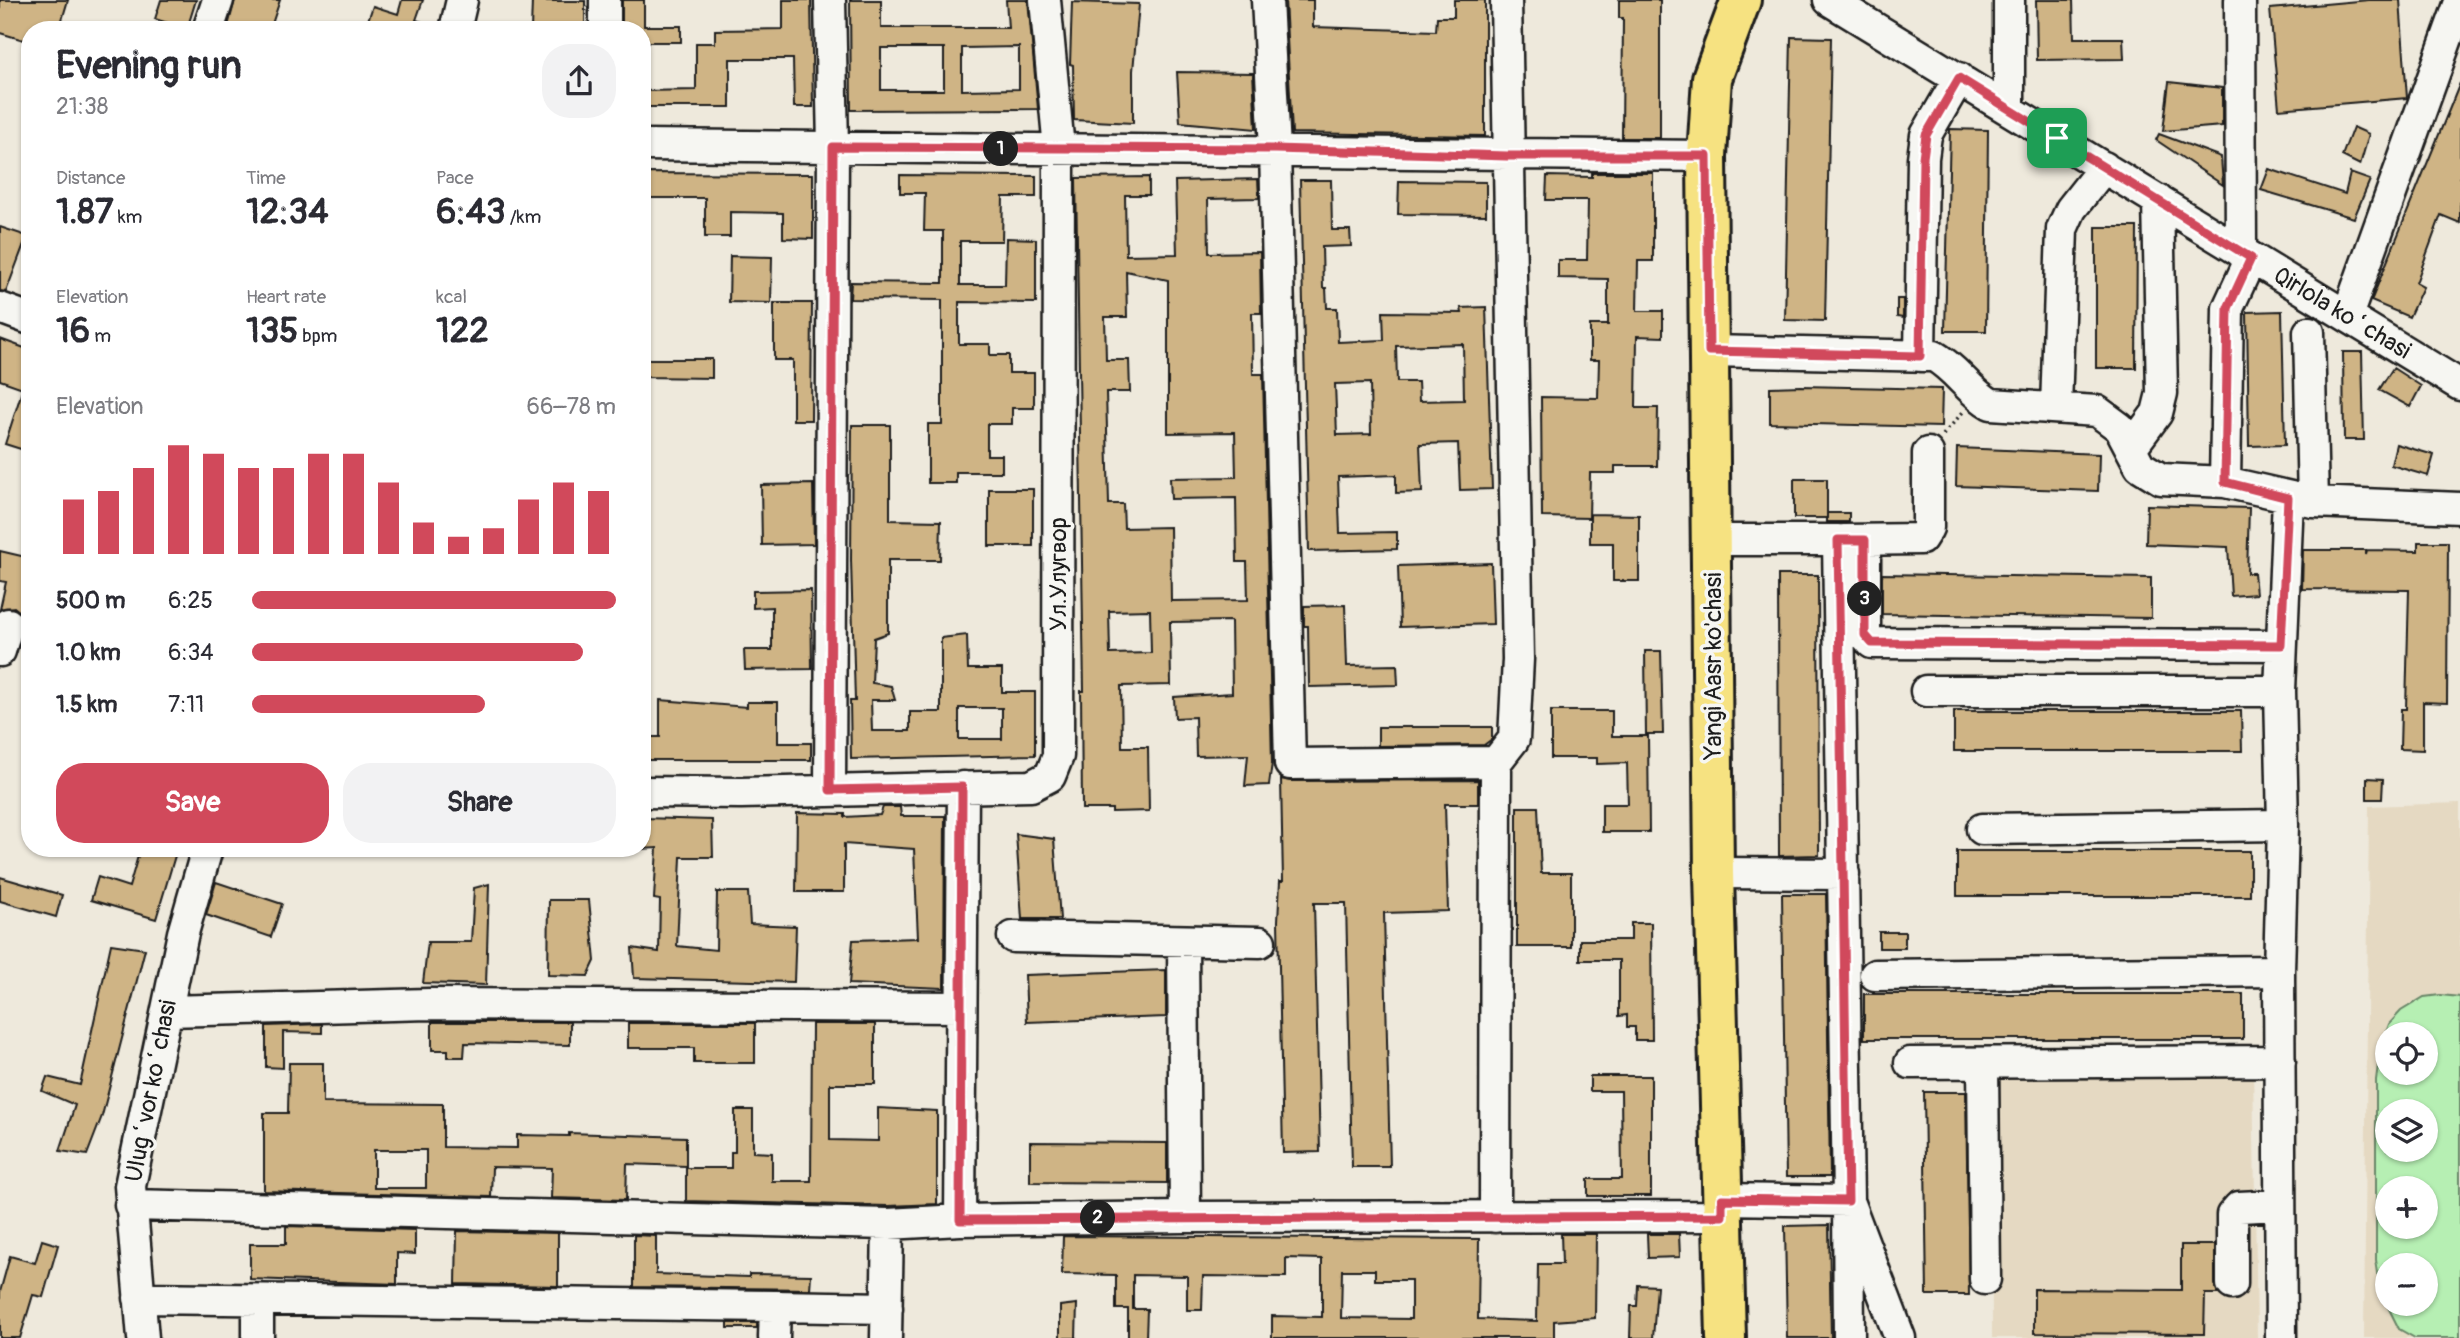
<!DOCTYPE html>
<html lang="en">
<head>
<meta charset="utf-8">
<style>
  body { margin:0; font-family:Pangolin,sans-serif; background:#f2f2f3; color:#2b2b33; height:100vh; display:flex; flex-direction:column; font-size:26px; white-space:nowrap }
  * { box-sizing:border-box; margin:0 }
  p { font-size:23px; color:#7c7c81 }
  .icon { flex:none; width:38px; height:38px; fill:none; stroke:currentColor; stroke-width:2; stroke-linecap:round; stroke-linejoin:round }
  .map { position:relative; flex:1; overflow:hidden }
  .sheet { position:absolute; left:21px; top:21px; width:630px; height:836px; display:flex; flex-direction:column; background:#fff; border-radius:28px; box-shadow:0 2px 5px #0004 }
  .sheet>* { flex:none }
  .buttons { position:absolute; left:2375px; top:1022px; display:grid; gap:14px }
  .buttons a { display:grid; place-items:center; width:63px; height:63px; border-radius:50%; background:#fff; box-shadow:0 2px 5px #0004; font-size:35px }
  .pin { position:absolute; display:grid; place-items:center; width:60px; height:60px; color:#fff; margin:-30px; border-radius:14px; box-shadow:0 4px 10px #0006 }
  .km { position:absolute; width:35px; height:35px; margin:-18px; border-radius:50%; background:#222; color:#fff; font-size:19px; line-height:35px; text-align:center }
  .round { display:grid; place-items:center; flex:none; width:74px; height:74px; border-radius:28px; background:#f2f2f3 }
  .head { display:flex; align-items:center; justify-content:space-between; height:119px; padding:0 35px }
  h1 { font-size:38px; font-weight:800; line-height:52px }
  .metrics { display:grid; grid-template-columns:repeat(3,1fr); gap:10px; height:119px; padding:7px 35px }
  .metrics div { display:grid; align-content:center }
  .metrics b { font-size:35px; font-weight:800 }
  .metrics small { font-size:19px; font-weight:400 }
  .metrics p { font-size:19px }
  .chart { height:196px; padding:14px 35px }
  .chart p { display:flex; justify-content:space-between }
  .chart svg { width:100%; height:126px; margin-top:7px; stroke:#d1495b; stroke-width:6 }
  .button { display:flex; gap:14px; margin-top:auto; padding:14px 35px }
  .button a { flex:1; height:80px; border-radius:28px; background:#d1495b; color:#fff; font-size:28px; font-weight:800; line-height:80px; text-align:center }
  .button a+a { background:#f2f2f3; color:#2b2b33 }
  ul { padding:0 35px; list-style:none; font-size:23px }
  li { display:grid; grid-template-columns:112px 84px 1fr; align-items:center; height:52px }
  li i { height:18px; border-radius:9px; background:#d1495b }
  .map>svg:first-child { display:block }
  .built { fill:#e5d9c2; fill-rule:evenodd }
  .green { fill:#b6efb3; stroke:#698668; stroke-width:2; fill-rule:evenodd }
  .building { fill:#cfb485; stroke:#1c1c1c; stroke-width:2; fill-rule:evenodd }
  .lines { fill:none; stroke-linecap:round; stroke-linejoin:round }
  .minor-casing { stroke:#1c1c1c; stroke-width:35 }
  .major-casing { stroke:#1c1c1c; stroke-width:44 }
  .path { stroke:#1c1c1c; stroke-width:3.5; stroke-dasharray:2 5; stroke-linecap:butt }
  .minor { stroke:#f6f6f2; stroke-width:30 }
  .major { stroke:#f6e281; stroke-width:38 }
  .route-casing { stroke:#fff; stroke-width:14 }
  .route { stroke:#d1495b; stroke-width:9 }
  .labels { text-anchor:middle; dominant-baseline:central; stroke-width:7; stroke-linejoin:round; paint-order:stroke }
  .street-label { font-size:24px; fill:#1c1c1c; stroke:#f6f6f2 }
</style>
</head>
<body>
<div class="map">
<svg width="2460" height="1338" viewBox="0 0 2460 1338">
  <rect width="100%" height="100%" fill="#eee9dc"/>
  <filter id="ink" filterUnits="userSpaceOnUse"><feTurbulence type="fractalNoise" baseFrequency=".0143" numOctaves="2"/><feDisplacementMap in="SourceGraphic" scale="14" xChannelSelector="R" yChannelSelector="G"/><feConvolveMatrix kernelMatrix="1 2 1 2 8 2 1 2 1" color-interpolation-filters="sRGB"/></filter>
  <g filter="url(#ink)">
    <path class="built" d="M2460,803V1338H2364L2369,806ZM2387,1034H2426V1073H2387ZM2387,1111H2426V1150H2387ZM2387,1188H2426V1227H2387ZM2387,1265H2426V1304H2387Z
      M2253,1063L2257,1338H1992L1991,1064Z"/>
    <path class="green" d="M2440,995L2460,997V1338H2415L2399,1329L2381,1293L2376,1260V1080L2380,1050L2389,1024L2401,1011L2424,997ZM2387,1034H2426V1073H2387ZM2387,1111H2426V1150H2387ZM2387,1188H2426V1227H2387ZM2387,1265H2426V1304H2387Z"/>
    <path class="building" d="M0,0H68L59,30H30V42L0,33Z
      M161,0H196L187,29L155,19Z
      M235,0H280L270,30H227Z
      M402,0H423L416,20L435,26L434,30H378L366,26L373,6L398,14Z
      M622,0H644V26H681V42H642V30H622Z
      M783,0H811L813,107H794L793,59H730V107H642V91L696,90V43H715V30L783,29Z
      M850,0H881V28H1008L1006,0H1028L1038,109L851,110ZM1019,47V89L962,90V48ZM881,48H944V90H881Z
      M1285,0H1313V27L1436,31L1437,17H1454V0H1485V136L1292,133Z
      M1619,0H1660V138H1622L1623,18H1619Z
      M2036,0H2073L2074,38H2123L2124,59L2037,60Z
      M2369,0H2400L2407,98L2279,109L2270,9Z
      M532,1H585V30H531Z
      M1072,2L1139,4L1133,71V123L1074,120L1073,65L1070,64Z
      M1791,37L1831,38L1825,321L1785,320Z
      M1177,72L1253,73L1256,129L1180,122Z
      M2169,82L2222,88V126L2163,131Z
      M2460,83V223L2441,215L2416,283L2423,287L2409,317L2371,301Z
      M2353,127L2369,134L2360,165L2342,156Z
      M1950,129L1988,130L1986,331H1945Z
      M2159,134L2221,157L2223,185L2156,140Z
      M2269,169L2345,194L2350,173L2370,180L2354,218L2261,190Z
      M642,173L813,174V239L783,238V213L730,212V237H705V198H642Z
      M1592,173H1653V261H1638L1637,311H1663V337L1637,336L1636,408H1658L1657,466H1615V473H1590L1589,518L1542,517L1541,397L1598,398L1599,360H1590V325H1608V279L1558,278V260H1587L1588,200H1546L1547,176L1592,177Z
      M900,175L1036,176V197H1003L1002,241H960V285H1005L1006,238L1036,239V303L959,302V344H990V355H1009V373H1034V408H1012V424H987V455H1002V472H956V483H928V424H942V300L850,299L851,282L943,283V231H924L925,193H900Z
      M1149,177V195H1125L1126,255L1177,254L1175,181L1258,179L1259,198L1208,199L1209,253L1260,252L1261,313H1252L1253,374H1263L1272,763L1269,785L1245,786L1248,755L1196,756L1195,717L1175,718L1174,697L1232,693L1231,621L1170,622L1171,685L1121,686L1122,747H1148L1149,811L1112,812V809H1082L1081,691H1084L1076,178ZM1126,271L1168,280V433L1235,432L1236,477L1170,478L1171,499L1236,498L1237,562H1247L1248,600L1171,601L1170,527L1124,528L1123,504H1109L1106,392H1130L1129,360H1106L1105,317H1127ZM1150,610L1151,653L1110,654L1109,611Z
      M1300,180H1331L1332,230H1350L1351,246L1322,247L1323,288H1326L1327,308H1337L1338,342L1384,340L1383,312L1462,313L1461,308L1486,307L1492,489L1460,490L1458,443L1420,444L1422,492L1396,493V475L1338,477L1340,533L1397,532V549L1309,551ZM1463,344L1464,400L1419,401L1418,382H1397L1396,346ZM1370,383L1371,434L1337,435L1335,384Z
      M1399,181L1486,182V215L1398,214Z
      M0,227L27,236L6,292L0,291Z
      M2096,227H2137L2136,368H2096Z
      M730,256L772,257L771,303L729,302Z
      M1897,299H1903V318L1897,317Z
      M774,303H812L811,420H793V360H774Z
      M2282,311L2285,445L2249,446L2247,312Z
      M0,339L30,350V452L5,444L23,388L0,380Z
      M2343,352H2362L2364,440H2344Z
      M642,359H712V378L642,377Z
      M2393,368L2421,386L2410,407L2379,390Z
      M1801,386L1942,389L1941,427L1770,423V387Z
      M852,425H890V520L941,521L940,560H888V633L874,638L872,683L891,686L895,700H871L872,731H910V712H941V638L967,635L968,669H1002V692H1035V755L851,759L850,701H855L851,560ZM959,708H1002V739H959Z
      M2396,444L2434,455L2428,476L2391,465Z
      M1957,448L2099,454L2098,491L1956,486Z
      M1794,479H1827V518H1794Z
      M813,484L814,544L762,545L761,485Z
      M989,489H1033V546H989Z
      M2147,505L2249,508L2247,573H2254L2256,594L2231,596L2228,547L2146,544Z
      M1827,513H1849V522H1827Z
      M1590,514L1639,515V581H1613V543H1590Z
      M2418,542H2448L2447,703L2423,702V750L2400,749L2401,709H2406L2409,590L2302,589L2303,550H2366V554L2367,550L2418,551Z
      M0,551L30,558V620L14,607L0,609L6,582L0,581Z
      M1491,563L1493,624L1400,627L1398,566Z
      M1882,574L2151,578V618L1882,614Z
      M1778,575H1818L1819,855L1779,856Z
      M811,590L812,669L745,670L744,650H772V607L753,608V591Z
      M1345,605L1347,666L1397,665L1398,685L1309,687L1308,626H1304V606Z
      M1645,651H1661L1663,734H1646Z
      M660,700L747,707V702H778V743H811V760H642V737H660Z
      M1551,711H1612V736H1648L1649,832H1602V804H1628L1627,763L1597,764V758H1551Z
      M1954,711H2241L2242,751H1954Z
      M1378,727H1492V739L1484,745L1378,746Z
      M2367,778L2383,779L2382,799H2367Z
      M1281,779L1290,781L1478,780V804H1445L1448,911L1384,913L1390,1167H1352L1346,903H1314L1320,1152L1283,1153L1278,921L1280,881H1283Z
      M883,807H900L901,816H945L944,988L849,984L853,940L918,938L914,849L844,844V892H796L797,813L845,814V817L880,815Z
      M1517,807H1538L1541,873H1571V947H1517Z
      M642,818L712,820L713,857H681L677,946L716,950L717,892H748L750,924L796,926L794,982L634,978L632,948L659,952L660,900L654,899L657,848L642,849Z
      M1016,834L1054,839L1060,919H1022Z
      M140,849H177L156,919L91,900L98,877L129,887Z
      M1957,851H2250V896H1957Z
      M0,877L62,895L56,917L0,901Z
      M216,882L282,904L271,937L206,915Z
      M489,884L486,985L423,983L428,942H471L474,888Z
      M1782,894H1826L1830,1177H1786Z
      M549,900H589L595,961L588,976L548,975Z
      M1631,923H1651L1652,1040H1635V1027H1627V1015L1619,1016V960H1580V940H1631Z
      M1879,932H1905V948H1879Z
      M111,944L145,949L102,1116L87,1155L60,1151L75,1105L42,1091L47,1077L80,1085Z
      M1166,970V1017L1027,1022L1025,975Z
      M1864,994H2243V1039H1864Z
      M432,1022H570V1045L465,1043L464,1057H448V1050H432Z
      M628,1023H755V1063H694V1048H628Z
      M322,1024V1033L283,1032V1068L266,1067V1026Z
      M812,1024H875V1084H830V1140L878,1141V1108L937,1111V1204L888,1206L686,1201V1168H731V1152H735V1110H753V1152L772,1153V1181H811Z
      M289,1063H323V1103L443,1104V1147L517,1148V1135L569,1136V1133L686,1137V1166L627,1164L626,1200L551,1198L552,1168L492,1167L491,1197L264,1191V1113H288ZM374,1150H426V1188H374Z
      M1590,1076H1651V1196H1588V1179H1622L1621,1091H1590Z
      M1924,1092H1966L1969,1295H1927Z
      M1030,1142L1167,1143V1183L1030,1182Z
      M1829,1225L1831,1338H1787L1785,1226Z
      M286,1226L415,1230V1254L397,1253V1284L250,1279V1244H286Z
      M457,1231L558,1233V1286L456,1284Z
      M1561,1234H1596L1595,1318L1554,1321V1338H1272V1316L1322,1317V1259L1286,1258V1277L1203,1276L1202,1310H1187V1276L1133,1275V1309H1147L1146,1338H1128V1309H1116V1275L1062,1274L1063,1236L1479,1239L1478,1319L1537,1321L1538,1264H1562ZM1342,1270H1375V1280H1411V1319L1341,1318Z
      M1647,1234H1679L1680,1257L1648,1258Z
      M634,1235L656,1236V1274L749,1277V1274L811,1275L810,1289L634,1287Z
      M42,1240L58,1245L43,1297L33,1295L20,1338H0V1292L10,1256L35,1263Z
      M2181,1245H2215V1284L2218,1294H2205L2204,1334L2034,1333V1289L2181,1290Z
      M1638,1285L1657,1286L1653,1338H1630L1631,1306H1637Z
      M1077,1304L1076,1338H1060V1306Z
      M728,1323H757V1328H728Z"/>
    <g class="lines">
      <defs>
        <path id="minor" d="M830,0L833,147L830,791
          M1267,0L1275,149L1290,764L1496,762L1495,1217
          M1829,0L2460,385
          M2009,0V109
          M2240,0L2241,252
          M208,30L218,0
          M455,30L462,0
          M605,30V0
          M642,145L1707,156
          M0,308L30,319
          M2347,316L2460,2
          M2309,332L2313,502
          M1709,351L1934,356C1957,369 1968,391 1991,404L2097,411L2120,428L2140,466L2161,479L2225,482L2313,502L2460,508
          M1920,356L1923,158L1926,135L1959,78
          M2056,408L2062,229L2071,209L2104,167
          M2131,448L2157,413L2162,393L2158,200
          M2225,482L2228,308L2251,258
          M1712,540H1838L1848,1201L1900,1338
          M1844,540L1921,539L1928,528V453
          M1865,540V635L1872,643L2281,645
          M0,651L8,624
          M1926,691H2280
          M1496,762L1514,739L1518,659L1506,0
          M642,792L741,793L1031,786L1050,776L1058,756L1059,149L1045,0
          M1982,829L2283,825
          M1714,873L1844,874
          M1013,937L1260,942
          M1183,941L1185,1217
          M1875,975L2279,971
          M167,1011L429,1004L961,1007
          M1910,1063L2280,1061
          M1983,1063L1985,1279
          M1722,1199L1848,1201L1849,1338
          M130,1205L888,1224L960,1220L1185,1217L1722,1216
          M960,1220L963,787
          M2232,1284V1215L2239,1207L2280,1205
          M139,1298L775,1306
          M143,1338L130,1186L183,933L207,849
          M258,1338V1301
          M774,1338L775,1306L887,1308
          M886,1338L888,1224
          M2281,1338L2279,971L2283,825L2280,691L2288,498"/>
        <path id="major" d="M1726,1338L1714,873L1707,156L1712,78L1741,0"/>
      </defs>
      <use href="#minor" class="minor-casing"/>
      <use href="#major" class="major-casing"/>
      <path class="path" d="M1943,435L1963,412"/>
      <use href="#minor" class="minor"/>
      <use href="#major" class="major"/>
    </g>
  </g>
  <g class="lines" filter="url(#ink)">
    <defs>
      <path id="route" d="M1959,78L2251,258L2228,308L2225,482L2288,498L2281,645L1872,643L1865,635V540H1838L1848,1201L1722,1199V1216L960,1220L962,787L830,790L833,147L1275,149L1507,156H1707L1709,351L1920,356L1923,158L1926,135Z"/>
    </defs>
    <use href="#route" class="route-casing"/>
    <use href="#route" class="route"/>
  </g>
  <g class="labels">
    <g class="street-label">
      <text transform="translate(2342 313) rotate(31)">Qirlola koʻchasi</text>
      <text transform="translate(1058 574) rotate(-90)">Ул.Улугвор</text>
      <text transform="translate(1713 666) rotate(-90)">Yangi Aasr ko'chasi</text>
      <text transform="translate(151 1091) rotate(-79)">Ulugʻvor koʻchasi</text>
    </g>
  </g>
</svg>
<div class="buttons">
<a><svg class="icon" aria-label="locate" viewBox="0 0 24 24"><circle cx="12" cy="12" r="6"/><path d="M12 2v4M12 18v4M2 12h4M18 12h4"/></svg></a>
<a><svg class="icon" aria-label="layers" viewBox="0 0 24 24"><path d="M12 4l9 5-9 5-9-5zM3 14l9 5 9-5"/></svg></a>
<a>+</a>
<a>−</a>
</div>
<div class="pin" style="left:2057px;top:138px;background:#1e9e55"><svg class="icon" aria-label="arrive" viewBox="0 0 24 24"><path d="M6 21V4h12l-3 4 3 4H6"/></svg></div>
<b class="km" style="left:1001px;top:149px">1</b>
<b class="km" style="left:1098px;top:1218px">2</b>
<b class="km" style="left:1865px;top:599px">3</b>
<section class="sheet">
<div class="head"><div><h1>Evening run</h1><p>21:38</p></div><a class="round"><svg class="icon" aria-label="share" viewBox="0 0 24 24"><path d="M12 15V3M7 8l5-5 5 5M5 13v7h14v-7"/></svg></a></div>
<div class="metrics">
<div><p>Distance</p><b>1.87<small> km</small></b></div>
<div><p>Time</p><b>12:34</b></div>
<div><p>Pace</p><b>6:43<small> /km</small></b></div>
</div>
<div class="metrics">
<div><p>Elevation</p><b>16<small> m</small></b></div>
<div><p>Heart rate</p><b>135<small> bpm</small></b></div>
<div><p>kcal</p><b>122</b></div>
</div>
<div class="chart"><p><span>Elevation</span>66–78 m</p>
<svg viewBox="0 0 160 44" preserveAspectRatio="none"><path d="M5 44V25M15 44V22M25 44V14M35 44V6M45 44V9M55 44V14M65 44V14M75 44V9M85 44V9M95 44V19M105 44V33M115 44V38M125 44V35M135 44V25M145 44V19M155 44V22"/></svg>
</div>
<ul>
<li><b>500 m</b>6:25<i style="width:100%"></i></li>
<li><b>1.0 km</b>6:34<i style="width:91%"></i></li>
<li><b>1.5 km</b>7:11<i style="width:64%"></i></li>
</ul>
<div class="button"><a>Save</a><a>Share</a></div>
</section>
</div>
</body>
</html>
